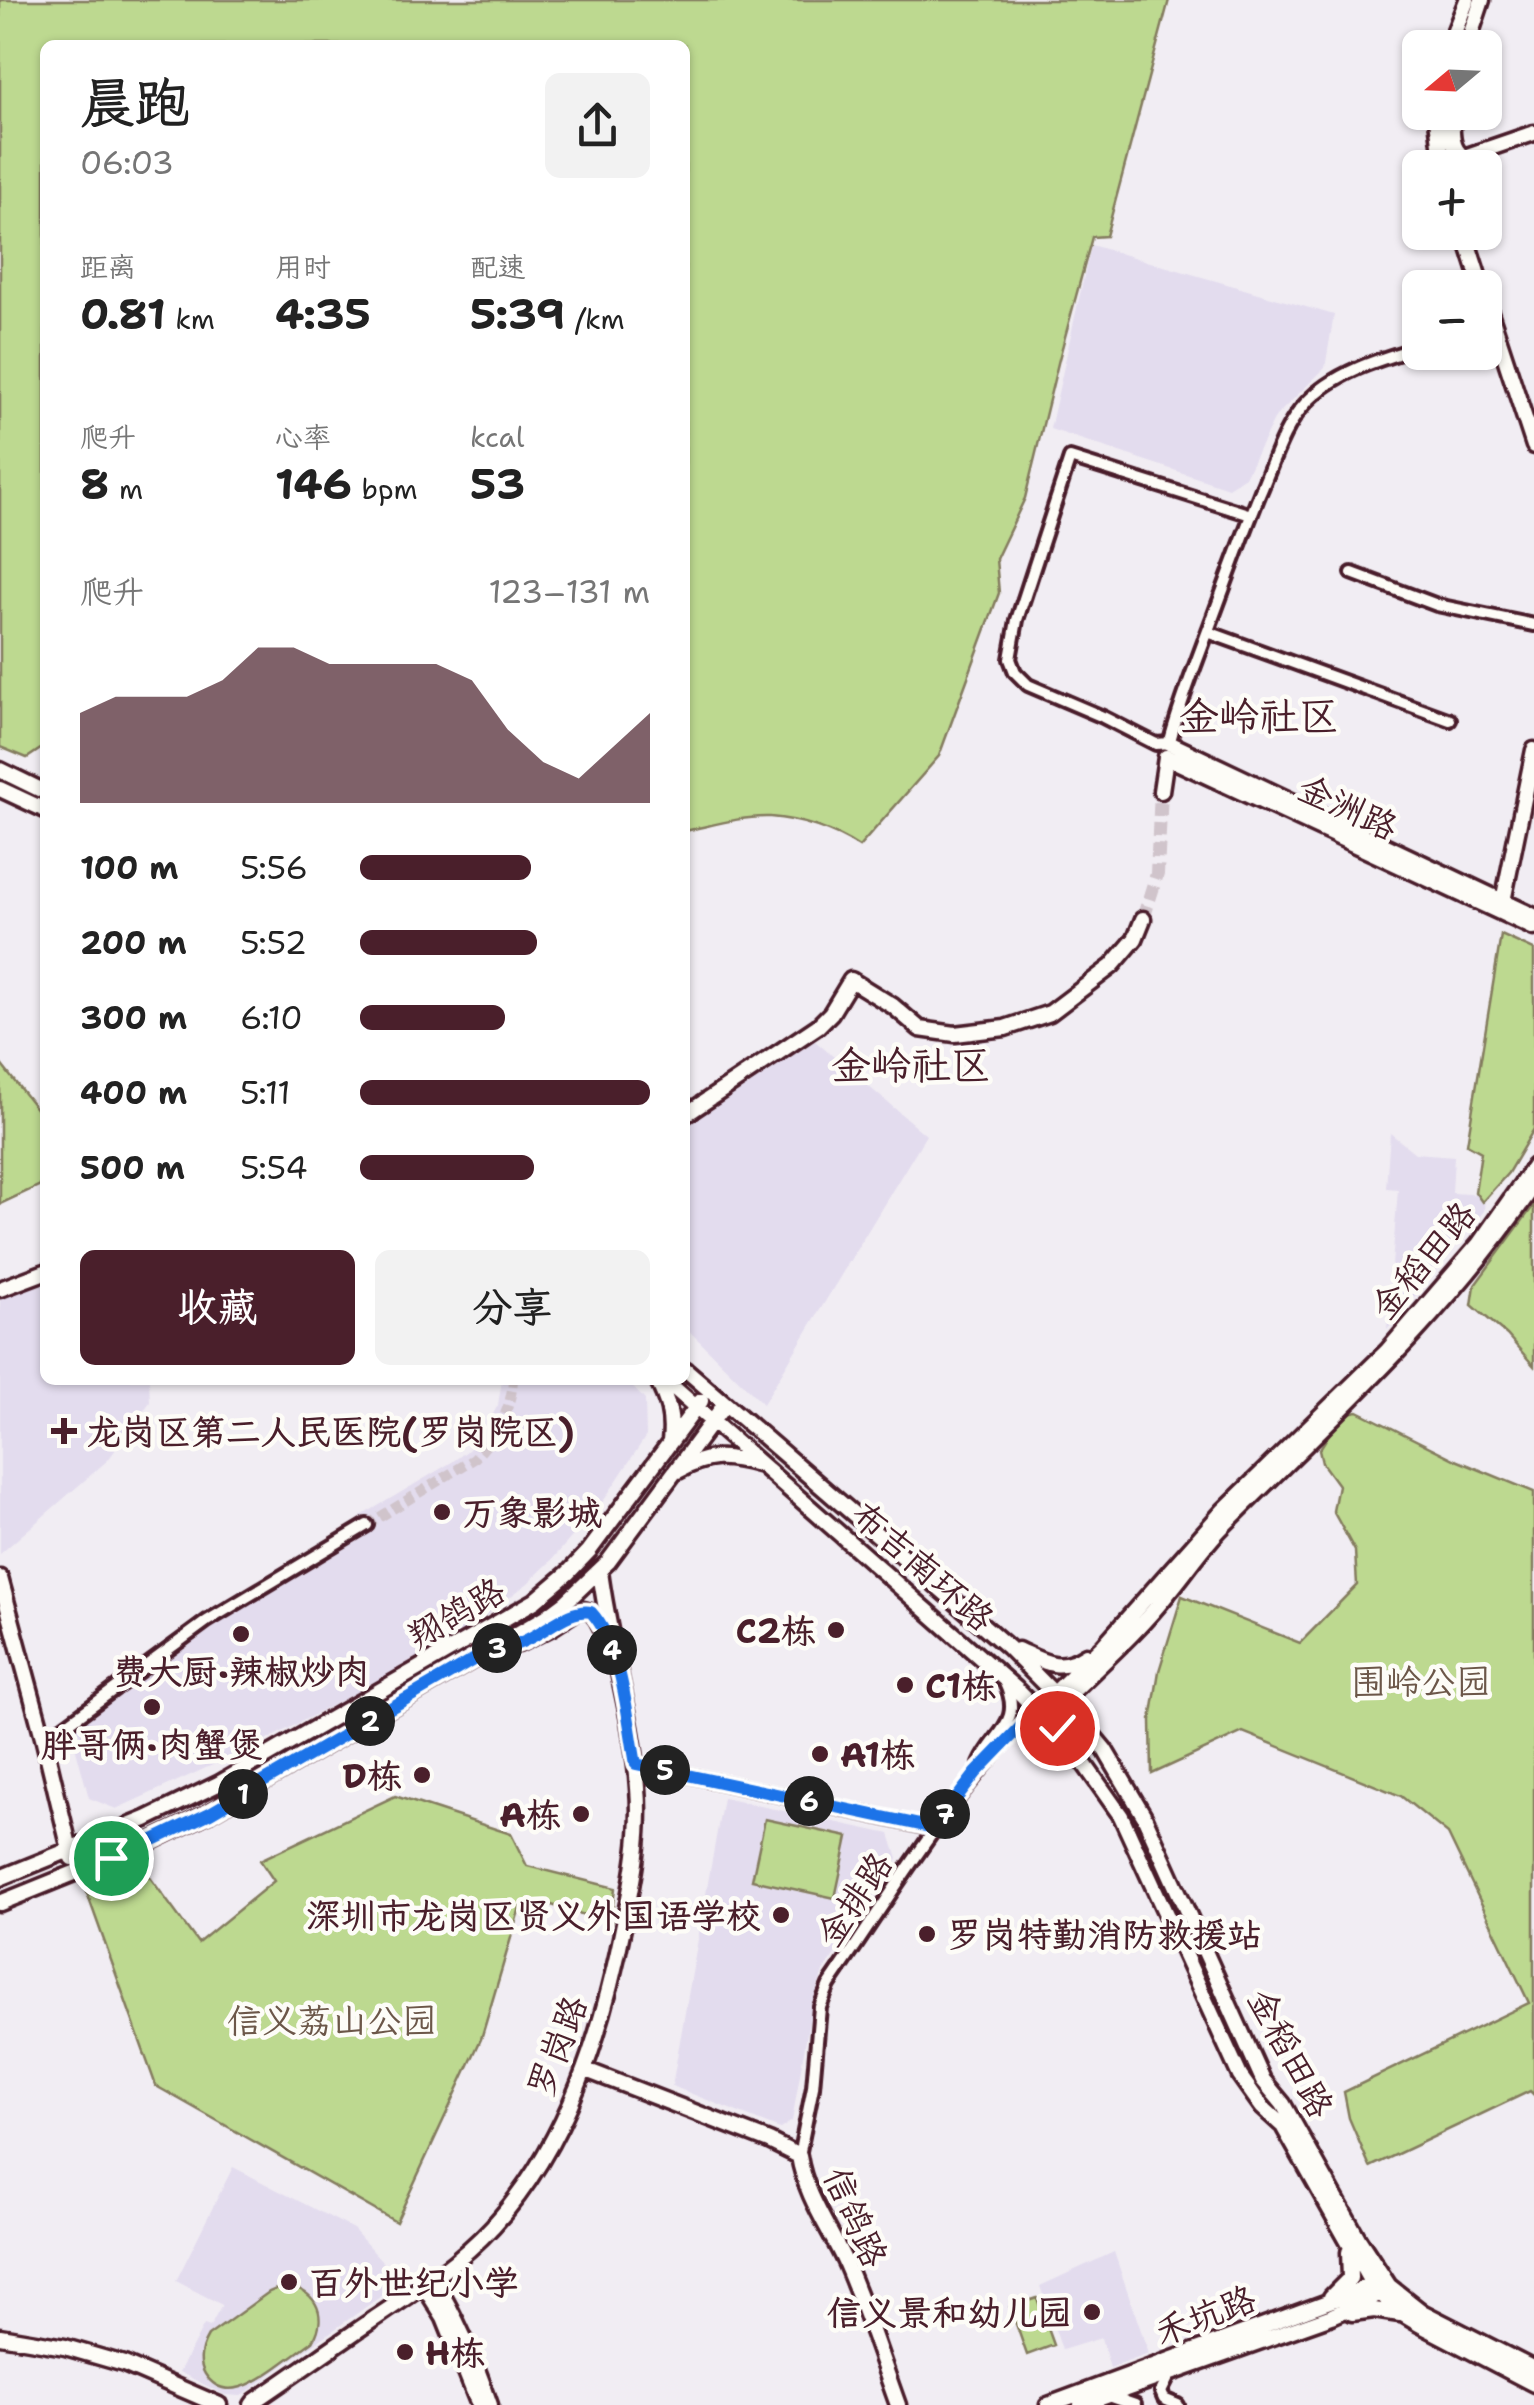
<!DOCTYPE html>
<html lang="zh">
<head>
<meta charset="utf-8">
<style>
  body { margin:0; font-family:"Shantell Sans","LXGW WenKai TC",sans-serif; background:#f2f2f2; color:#222; height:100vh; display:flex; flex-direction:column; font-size:38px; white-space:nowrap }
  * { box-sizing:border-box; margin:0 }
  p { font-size:32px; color:#767676 }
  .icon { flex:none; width:55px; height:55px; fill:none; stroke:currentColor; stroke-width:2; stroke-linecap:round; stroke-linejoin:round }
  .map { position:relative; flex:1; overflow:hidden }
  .drawer { position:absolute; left:40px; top:40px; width:650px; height:1345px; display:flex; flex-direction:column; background:#fff; border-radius:15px; box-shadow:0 2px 8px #0004 }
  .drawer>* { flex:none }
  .needle { width:65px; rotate:251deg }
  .fabs { position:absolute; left:1402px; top:30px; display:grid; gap:20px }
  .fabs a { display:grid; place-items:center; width:100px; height:100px; border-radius:15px; background:#fff; box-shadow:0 2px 8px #0004; font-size:50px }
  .pin { position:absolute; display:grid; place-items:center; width:85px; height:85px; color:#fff; margin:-42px; border:5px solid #fff; border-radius:50%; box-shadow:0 2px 10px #0007 }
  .km { position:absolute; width:50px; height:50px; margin:-25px; border-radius:50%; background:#222; color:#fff; font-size:28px; line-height:50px; text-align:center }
  .round { display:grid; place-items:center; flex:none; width:105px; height:105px; border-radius:15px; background:#f2f2f2 }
  .head { display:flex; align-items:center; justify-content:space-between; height:170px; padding:0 40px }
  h1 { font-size:55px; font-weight:700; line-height:75px }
  .stats { display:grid; grid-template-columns:repeat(3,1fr); gap:15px; height:170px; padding:10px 40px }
  .stats div { display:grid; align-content:center }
  .stats b { font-size:42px; font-weight:700 }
  .stats small { font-size:28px; font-weight:400 }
  .stats p { font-size:28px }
  .chart { height:280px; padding:20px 40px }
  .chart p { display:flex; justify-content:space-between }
  .chart svg { width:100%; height:180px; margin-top:10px; fill:#4a1f2b; opacity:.7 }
  .cta { display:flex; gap:20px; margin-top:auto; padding:20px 40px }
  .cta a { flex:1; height:115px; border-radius:15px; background:#4a1f2b; color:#fff; font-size:40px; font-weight:700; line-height:115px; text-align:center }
  .cta a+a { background:#f2f2f2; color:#222 }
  ul { padding:0 40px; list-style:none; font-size:32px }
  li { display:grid; grid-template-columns:160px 120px 1fr; align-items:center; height:75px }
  li i { height:25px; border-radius:12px; background:#4a1f2b }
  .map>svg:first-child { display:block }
  .built { fill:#e3dcee }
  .green { fill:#bdd990; stroke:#847c5e; stroke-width:2.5 }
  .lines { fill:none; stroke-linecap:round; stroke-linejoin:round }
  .street-tunnel { stroke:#d0c4cb; stroke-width:10; stroke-dasharray:10 5; stroke-linecap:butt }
  .secondary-tunnel { stroke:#d0c4cb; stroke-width:14; stroke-dasharray:14 7; stroke-linecap:butt }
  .street-casing { stroke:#4a1f2b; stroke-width:18 }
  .secondary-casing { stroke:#4a1f2b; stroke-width:21 }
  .street { stroke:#fdfcf7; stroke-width:10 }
  .secondary { stroke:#fdfcf7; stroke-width:14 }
  .route-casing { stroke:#fff; stroke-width:20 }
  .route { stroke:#1a73e8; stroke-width:12 }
  .poi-dot { fill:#4a1f2b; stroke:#fdfcf7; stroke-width:4 }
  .labels { text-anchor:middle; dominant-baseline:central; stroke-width:9; stroke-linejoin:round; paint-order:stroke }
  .street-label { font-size:35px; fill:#4a1f2b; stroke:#fdfcf7 }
  .poi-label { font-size:35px; font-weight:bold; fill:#4a1f2b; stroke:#fdfcf7; text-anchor:start }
  .park-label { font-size:35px; fill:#6c5749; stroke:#fdfcf7 }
  .quarter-label { font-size:40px; fill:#4a1f2b; stroke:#fdfcf7 }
</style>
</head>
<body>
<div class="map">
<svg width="1534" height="2405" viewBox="0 0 1534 2405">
  <rect width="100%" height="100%" fill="#f1edf3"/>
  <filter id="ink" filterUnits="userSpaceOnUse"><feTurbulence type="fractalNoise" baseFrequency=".01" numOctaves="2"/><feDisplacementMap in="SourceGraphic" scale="20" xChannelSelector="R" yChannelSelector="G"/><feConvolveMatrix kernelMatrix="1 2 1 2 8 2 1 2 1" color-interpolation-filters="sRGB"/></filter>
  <g filter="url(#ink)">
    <path class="built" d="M1091,245L1334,315L1325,368L1276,416L1245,477L1228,488L1050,429Z
      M815,1041L926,1135L763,1404L685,1327V1126Z
      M1390,1133L1415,1153L1454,1156L1452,1193L1485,1195L1484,1211L1387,1330L1398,1189L1386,1188Z
      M45,1264V1380H149L150,1402L108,1460L0,1554V1289Z
      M502,1380H626L645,1400L646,1436L604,1500L550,1562L528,1583L479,1621L359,1691L263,1742L116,1809L89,1798L70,1727L215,1624L370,1531L361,1516L452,1462L467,1451L480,1438L498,1405Z
      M723,1798L890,1834L898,1859L823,1972L812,2004L792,2121L780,2129L672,2086Z
      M233,2167L353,2229L401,2282L241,2396L225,2395L179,2372L204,2325L210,2327L222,2305L176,2281Z
      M1114,2252L1149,2354L1110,2368L1101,2338L1062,2350L1040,2286Z"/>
    <path class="green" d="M0,0H1169L1106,236L1092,237L1059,359L1025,498L996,559L999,593L939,756L859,847C835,831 800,819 770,817C742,816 713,825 685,831V45H45V746L27,758L0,747Z
      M1501,935L1534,950V1129L1508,1173L1482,1202L1475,1192L1481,1152L1467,1144Z
      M0,1063L45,1120V1183L0,1204Z
      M1534,1205V1366L1507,1335L1472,1305L1475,1285Z
      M1358,1411L1456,1460L1534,1492V2095L1530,2091L1370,2167L1349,2118L1344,2092L1529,2003L1448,1834L1401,1796L1243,1732L1152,1774L1151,1720L1159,1671L1182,1596L1300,1643L1357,1585L1355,1551L1333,1511L1338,1485L1322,1463L1319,1450L1342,1414Z
      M395,1796L511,1834L527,1866L615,1888L611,1923L545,1903L521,1904L481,2039L396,2222L156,2086L87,1893L141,1865L198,1943L274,1881L260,1860Z
      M765,1819L848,1837L835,1898L752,1880Z
      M283,2286C314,2287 329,2314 313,2341C302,2349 291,2357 280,2365C259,2380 225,2405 205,2374C197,2361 201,2348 208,2336L269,2292Z
      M1037,2298L1054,2345L1027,2355L1010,2307Z"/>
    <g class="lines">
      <path class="street-tunnel" d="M367,1525L474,1459C495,1437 511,1412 513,1380"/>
      <path class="secondary-tunnel" d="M1143,919L1157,874L1161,791"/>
      <defs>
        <path id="street" d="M1352,573L1437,605L1534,625
          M1208,632L1450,720
          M1169,743L1156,744L1103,717L1028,685L1015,672L1010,659L1017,620L1070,458L1251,515
          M1169,745C1178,708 1193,672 1206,636C1224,588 1241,540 1260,493C1273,463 1283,428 1305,404C1334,372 1380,359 1420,347
          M44,1741L207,1621L367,1525
          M636,1764L934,1829
          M980,1764C994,1732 1024,1723 1005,1683
          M799,2156L813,2087L820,2007L829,1985C895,1890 952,1790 1036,1711
          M1170,2374L1161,2392L1164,2399L1178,2405
          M1109,2396L1135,2405"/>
        <path id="secondary" d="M1448,48L1467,0
          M1466,48L1482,0
          M1436,112L1443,168
          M1452,112C1452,127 1449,149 1464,157L1534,133
          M1464,232L1482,288
          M1485,297L1534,446
          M1169,743L1534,916
          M0,770L45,792
          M0,789L45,810
          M1161,791L1166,757L1534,928
          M1501,911L1534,750
          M685,1115L818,1026L831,1013L851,980L893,1006L920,1029L955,1034L1005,1028L1050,1013L1112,966L1135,939L1143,919
          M0,1289L45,1272
          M685,1369L1008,1647L1081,1721L1105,1750L1144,1816L1263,2080L1283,2104L1359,2240L1389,2286L1422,2312L1534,2369
          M657,1380C668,1401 673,1417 670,1441
          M665,1380L1016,1689L1071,1745L1121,1816L1240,2076L1262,2107L1283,2126L1368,2277L1388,2301L1404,2315L1419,2324L1534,2384
          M678,1471C708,1454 725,1455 758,1464
          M0,1578L44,1741L72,1858
          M518,1644L554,1626L577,1611L584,1610L591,1612L597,1619L607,1638
          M1018,1650C1044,1662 1059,1673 1086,1655
          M1054,1705L1063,1701C1098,1666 1138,1632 1169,1592C1187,1571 1202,1547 1222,1527C1332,1417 1445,1316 1534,1185
          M1036,1711L1104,1645L1224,1510L1387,1351L1479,1244L1534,1166
          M0,1878L146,1819L218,1784L535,1601L568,1573L589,1551L701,1401
          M0,1903L141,1846L209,1813L546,1617L566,1602L608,1562L725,1404
          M586,2070L769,2141L799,2156C805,2195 830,2229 846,2264C866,2310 881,2358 898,2405
          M433,2279C458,2320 475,2361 490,2405
          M424,2286L444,2318L479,2405
          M1331,2297L1350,2278L1349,2252
          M1352,2313L1374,2310L1400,2314
          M0,2336L65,2347L124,2364L219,2405
          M252,2405L255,2401C295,2374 334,2346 374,2319C416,2291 459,2263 493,2226C568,2144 603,2030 624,1923C633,1879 642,1833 638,1788C633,1715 609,1644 600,1571
          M1048,2405L1357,2291L1379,2280
          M1081,2405L1332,2316L1370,2299L1388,2287"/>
      </defs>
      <use href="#street" class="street-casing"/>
      <use href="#secondary" class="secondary-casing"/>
      <use href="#street" class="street"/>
      <use href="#secondary" class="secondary"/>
    </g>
  </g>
  <g class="lines" filter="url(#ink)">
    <defs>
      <path id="route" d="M111,1858L141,1846L210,1813L492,1649C500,1648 509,1647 517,1644C540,1637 569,1607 591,1612C623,1647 627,1718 636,1764L934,1828L976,1773L1036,1711L1057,1728"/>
    </defs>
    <use href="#route" class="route-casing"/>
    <use href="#route" class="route"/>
  </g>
  <g class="poi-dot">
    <path d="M59 1416h10v10h10v10h-10v10h-10v-10h-10v-10h10z"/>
    <circle cx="442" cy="1512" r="10"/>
    <circle cx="836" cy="1630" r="10"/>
    <circle cx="241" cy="1634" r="10"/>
    <circle cx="905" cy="1685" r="10"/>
    <circle cx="152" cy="1707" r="10"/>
    <circle cx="820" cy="1754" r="10"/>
    <circle cx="422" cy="1775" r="10"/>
    <circle cx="581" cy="1814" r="10"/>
    <circle cx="781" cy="1915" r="10"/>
    <circle cx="927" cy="1934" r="10"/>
    <circle cx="289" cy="2282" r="10"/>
    <circle cx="1092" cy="2312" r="10"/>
    <circle cx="405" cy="2352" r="10"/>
  </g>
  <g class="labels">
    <g class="street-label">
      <text transform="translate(1348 807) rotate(25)">金洲路</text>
      <text transform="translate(1423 1260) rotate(-50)">金稻田路</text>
      <text transform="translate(923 1566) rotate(41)">布吉南环路</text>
      <text transform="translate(456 1613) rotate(-30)">翔鸽路</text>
      <text transform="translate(854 1899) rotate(-56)">金排路</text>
      <text transform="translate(557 2046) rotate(-69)">罗岗路</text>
      <text transform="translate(1291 2053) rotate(62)">金稻田路</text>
      <text transform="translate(856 2217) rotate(66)">信鸽路</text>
      <text transform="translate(1205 2315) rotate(-21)">禾坑路</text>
    </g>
    <g class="poi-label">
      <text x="86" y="1431">龙岗区第二人民医院(罗岗院区)</text>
      <text x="462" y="1512">万象影城</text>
      <text x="816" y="1630" text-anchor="end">C2栋</text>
      <text x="241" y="1671" text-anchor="middle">费大厨·辣椒炒肉</text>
      <text x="925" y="1685">C1栋</text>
      <text x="152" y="1744" text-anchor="middle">胖哥俩·肉蟹煲</text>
      <text x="840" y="1754">A1栋</text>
      <text x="402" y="1775" text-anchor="end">D栋</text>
      <text x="561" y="1814" text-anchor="end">A栋</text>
      <text x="761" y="1915" text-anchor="end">深圳市龙岗区贤义外国语学校</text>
      <text x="947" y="1934">罗岗特勤消防救援站</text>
      <text x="309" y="2282">百外世纪小学</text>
      <text x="1072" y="2312" text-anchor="end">信义景和幼儿园</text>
      <text x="425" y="2352">H栋</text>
    </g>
    <g class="park-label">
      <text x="1421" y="1681">围岭公园</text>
      <text x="332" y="2020">信义荔山公园</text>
    </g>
    <g class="quarter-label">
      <text x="1259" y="716">金岭社区</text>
      <text x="911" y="1065">金岭社区</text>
    </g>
  </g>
</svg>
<div class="fabs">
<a><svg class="needle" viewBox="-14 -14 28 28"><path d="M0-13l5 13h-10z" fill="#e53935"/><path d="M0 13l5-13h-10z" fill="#767676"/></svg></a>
<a>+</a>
<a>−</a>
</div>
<div class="pin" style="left:111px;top:1858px;background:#1e9e55"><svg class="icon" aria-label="arrive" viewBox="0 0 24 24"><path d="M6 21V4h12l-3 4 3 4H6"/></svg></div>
<div class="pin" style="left:1057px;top:1728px;background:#d93025"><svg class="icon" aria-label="check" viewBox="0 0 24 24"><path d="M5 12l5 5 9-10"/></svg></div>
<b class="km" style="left:243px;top:1794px">1</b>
<b class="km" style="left:370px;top:1721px">2</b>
<b class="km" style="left:497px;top:1648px">3</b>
<b class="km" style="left:612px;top:1650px">4</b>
<b class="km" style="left:665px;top:1770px">5</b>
<b class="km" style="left:809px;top:1801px">6</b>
<b class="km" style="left:945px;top:1814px">7</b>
<section class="drawer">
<div class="head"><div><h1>晨跑</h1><p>06:03</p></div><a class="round"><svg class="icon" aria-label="share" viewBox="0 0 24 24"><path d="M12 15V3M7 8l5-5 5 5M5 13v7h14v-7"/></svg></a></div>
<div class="stats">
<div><p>距离</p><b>0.81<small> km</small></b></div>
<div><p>用时</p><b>4:35</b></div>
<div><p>配速</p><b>5:39<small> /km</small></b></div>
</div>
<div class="stats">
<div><p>爬升</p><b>8<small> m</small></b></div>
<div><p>心率</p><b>146<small> bpm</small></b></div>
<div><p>kcal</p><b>53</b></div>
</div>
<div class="chart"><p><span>爬升</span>123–131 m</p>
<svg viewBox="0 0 160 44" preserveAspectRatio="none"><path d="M0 44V22L10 18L20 18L30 18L40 14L50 6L60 6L70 10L80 10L90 10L100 10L110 14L120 26L130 34L140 38L150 30L160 22V44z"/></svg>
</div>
<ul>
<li><b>100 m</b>5:56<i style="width:59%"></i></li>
<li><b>200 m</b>5:52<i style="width:61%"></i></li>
<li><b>300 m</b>6:10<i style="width:50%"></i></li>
<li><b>400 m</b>5:11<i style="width:100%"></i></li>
<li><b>500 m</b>5:54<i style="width:60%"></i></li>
</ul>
<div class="cta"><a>收藏</a><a>分享</a></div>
</section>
</div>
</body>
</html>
